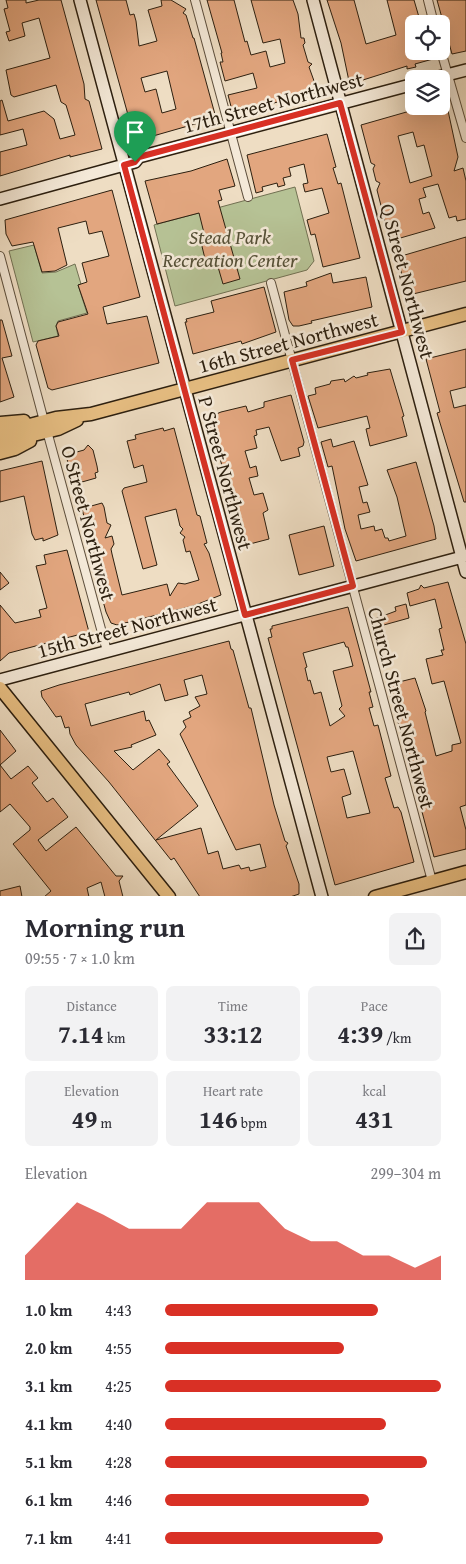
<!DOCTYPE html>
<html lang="en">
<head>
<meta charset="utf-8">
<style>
  body { margin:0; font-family:"Gentium Book Plus",serif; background:#f2f2f3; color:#2b2b33; height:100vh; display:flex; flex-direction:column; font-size:19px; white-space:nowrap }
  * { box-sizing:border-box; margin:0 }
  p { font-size:16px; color:#7c7c81 }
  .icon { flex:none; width:28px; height:28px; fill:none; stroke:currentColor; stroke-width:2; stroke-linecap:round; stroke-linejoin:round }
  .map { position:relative; height:896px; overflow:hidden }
  .details { display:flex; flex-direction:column; background:#fff; flex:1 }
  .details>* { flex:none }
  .controls { position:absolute; left:405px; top:15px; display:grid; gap:10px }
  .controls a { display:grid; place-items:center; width:45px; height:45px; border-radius:8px; background:#fff; box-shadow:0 5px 20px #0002; font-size:25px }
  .pin { position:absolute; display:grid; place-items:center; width:42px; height:42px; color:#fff; margin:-51px -21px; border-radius:50% 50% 50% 0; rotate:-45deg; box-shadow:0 0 5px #0007 }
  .pin .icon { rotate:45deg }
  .round { display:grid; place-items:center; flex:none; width:52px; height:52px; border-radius:8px; background:#f2f2f3 }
  .summary { display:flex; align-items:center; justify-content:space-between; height:85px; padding:0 25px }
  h1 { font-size:28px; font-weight:700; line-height:38px }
  .figures { display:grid; grid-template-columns:repeat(3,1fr); gap:8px; height:85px; padding:5px 25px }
  .figures div { display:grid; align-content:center; border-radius:8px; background:#f2f2f3; text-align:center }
  .figures b { font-size:25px; font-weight:700 }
  .figures small { font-size:14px; font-weight:400 }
  .figures p { font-size:14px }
  .chart { height:140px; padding:10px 25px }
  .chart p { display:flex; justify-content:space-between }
  .chart svg { width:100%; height:90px; margin-top:5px; fill:#d93025; opacity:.7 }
  ul { padding:0 25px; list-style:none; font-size:16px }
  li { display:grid; grid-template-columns:80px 60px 1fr; align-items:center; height:38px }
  li i { height:12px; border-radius:6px; background:#d93025 }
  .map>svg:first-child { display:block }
  .green { fill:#b6c295; stroke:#717052 }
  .building { fill:#e2a67f; stroke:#2c1f0f; fill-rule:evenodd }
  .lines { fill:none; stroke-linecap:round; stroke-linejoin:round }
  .minor-casing { stroke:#5c4e3c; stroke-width:10 }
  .secondary-casing { stroke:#2c1f0f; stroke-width:14 }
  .primary-casing { stroke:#2c1f0f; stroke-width:15 }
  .minor { stroke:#f4e9d8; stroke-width:8 }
  .secondary { stroke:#f4e9d8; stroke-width:11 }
  .primary { stroke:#e7be82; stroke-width:12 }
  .route-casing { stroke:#fff; stroke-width:10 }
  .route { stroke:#d93025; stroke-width:6 }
  .labels { text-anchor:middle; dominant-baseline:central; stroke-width:5; stroke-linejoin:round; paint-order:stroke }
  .street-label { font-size:20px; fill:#2c1f0f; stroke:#f4e9d8 }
  .park-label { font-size:20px; font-style:italic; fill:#555037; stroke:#f4e9d8 }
</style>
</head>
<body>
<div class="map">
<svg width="466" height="897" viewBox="0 0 466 897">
  <rect width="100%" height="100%" fill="#eeddc3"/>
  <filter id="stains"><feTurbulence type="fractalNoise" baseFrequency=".004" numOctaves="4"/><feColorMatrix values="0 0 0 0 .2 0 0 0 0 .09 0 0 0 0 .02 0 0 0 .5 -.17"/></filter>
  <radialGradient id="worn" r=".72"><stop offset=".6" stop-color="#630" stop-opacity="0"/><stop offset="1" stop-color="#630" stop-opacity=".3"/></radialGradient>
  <path class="green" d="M295,187L314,261L307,270L175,306L154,225Z
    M34,245L42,273L56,272L75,264L81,284L78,285L87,313L58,321L56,326L58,336L33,342L9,251Z"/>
  <path class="building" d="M6,0H26V3L39,0H61L84,84L85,99L89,101L102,149L70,157V155L0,176V152L27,145L23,129L0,135V101L2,100L8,121L44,111L54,119L60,139L75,135L66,105L61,102L56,85L14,97L11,95L6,70L50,58L39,18L22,23L25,36L9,41L6,32L10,31L4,9L8,8Z
    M96,0H126L130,15L134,14L136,21L139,46L157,41L148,10L162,6L161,0H171L186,9L183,13L186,15L193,38H194L216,118L132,142L127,123L130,122ZM167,71L176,109L162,113L156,89L145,92L141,78Z
    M207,0H234L245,42L247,41L251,55L266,51L270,67L285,63L280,39L263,43L251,0H293L298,14L301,38H304L305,43L303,45L308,62L312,64L309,67L318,92L290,99L289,104L285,100L233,114L228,95L257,88L253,73L225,81L220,62H223L221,53H222Z
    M327,0H354L366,44L396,35L387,0H414L421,24H414V51H430L433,59L415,64L416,67L407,69V66L363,80L362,76L350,86L341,43Z
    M437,0H466V51L452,54Z
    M409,106H421V108L447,106L458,157L454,171L463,168L466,181V219L457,221L456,216L449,218L438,184L423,188L426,197L419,199L423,214L429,212L435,228L390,241L377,190L380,183L376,181L373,169L375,165L371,163L361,125L410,111ZM413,132L417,147L424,145L432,176L410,183L398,136Z
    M327,134L336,167L333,168L338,184L341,183L360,258L323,267L315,234L311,235L307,220L329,213L322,188L305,192L303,184L308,183L304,164L289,168L291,176L283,178L285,185L278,187L277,183L262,187L263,191L256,193L247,155Z
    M227,159L235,186L219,190L222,200L218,201L240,279L223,284L216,260L206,263L200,238L205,237L199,213L157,224L145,181L191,171Z
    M112,190L140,297L103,307L107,324L147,316L159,363L52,390L48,388L36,345L38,341L59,336L56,326L58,322L88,314L78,285L87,282L82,263L109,256L102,231L89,234L86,221L58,228L67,265L55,271L42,272L33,242L12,246L6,234L5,220Z
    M466,237V281L409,295L406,284L404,285L398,257Z
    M331,273L333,283L366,277L372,307L311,321L312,323L299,326H293L289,320L284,292L307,286L306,282Z
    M264,287L276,332L242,344L241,341L193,354L185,322H187L186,319L214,312L211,301Z
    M0,320H2L12,356L2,358L14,397L0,402Z
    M466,349V387L450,391L454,408L466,405V502H464L437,413L440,412L426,359Z
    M390,369L404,416L402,417L407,436L370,446L366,429L370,428L367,416L318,428L308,396L316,394L315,388L330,384L331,381L344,379L345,382L354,376L356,378L368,375L367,373Z
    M291,395L304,442L303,446L298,448L300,456L281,461L269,427L256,430L257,435L254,436L257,448L245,451L250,468L256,466L258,476L249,478L254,495L263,493L268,510L263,513L269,539L246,545L240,528L237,527L219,454L207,418L221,412L246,406L248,412L261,408L264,407V402Z
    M163,428L164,431L174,428L197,515L200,516L207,543L204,544L209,553L221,595L193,606L117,625L111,623L106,612L93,564L92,556L96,548L92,546L82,509L84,508L102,503L104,507L107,523L111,525L105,538L112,536L114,544L111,549L112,554L122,595L167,584L170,596L178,583L185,584L199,580L190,551L186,552L183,540L185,537L180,533L183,529L180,526L176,509L145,517L157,565L143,569L122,491L124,488L147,482L143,465L134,468L127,441L136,439L135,435Z
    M331,439L333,447L354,441L368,485L359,487L363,503L367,502L370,512L358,515L361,529L374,526L375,531L382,529L385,538H388L389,541L406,536L397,497L387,470L416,462L434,526L436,539L356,561L345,529L332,466L328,467L321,442Z
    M88,445L93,450L97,466L98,472L95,473L96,478L82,482L81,479L73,482L69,475L70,471L66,455L84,450Z
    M42,461L58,535L43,541V538L35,540L32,534L24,496L0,502V471Z
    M324,526L334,566L299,575L289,535Z
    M67,550L89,632L9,653L0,661V605L15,623L41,617L39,610L47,608L36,566L46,564L44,555Z
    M0,572L9,583L0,590Z
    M448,582L466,644V805L460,807L466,830V849L434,857L417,793L423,791L415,761L409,763L391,696L393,695L391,684L415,678L426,711L425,712L436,756L452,751V745L461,743L444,681L432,684L426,659L443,655L441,650H444L439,629L442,628L435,599L410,606L407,593L419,589L421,585L424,588Z
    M406,604L409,618L373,628L372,620L396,611L395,607Z
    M348,607L371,692H369L373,707L369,708L374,726L378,725L391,776L385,778L394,808L398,807L401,812L414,862L335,885L268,638L272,637L270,629H272V626ZM344,642L346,647H348L353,666L333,671L342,706L339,709L345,716L330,726L321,692L314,694L310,680L308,681L305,668L307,667L303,653ZM353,751L370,813L347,818L342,797L351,794L344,769L331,772L327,757Z
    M229,641L231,649L233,650L249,708H251L274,805L285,841L288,843L286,846L299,884V894L290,897H200L174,858L171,860L109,782L76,745L70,734L69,727L65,728L61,716L56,717L42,697L41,691L59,685ZM202,675L207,694L195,697L200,706L189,712L191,717L183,721L186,727L180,734L236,850L260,844L266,867L250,871L249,867L241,869L239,865L223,869L218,851L208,854L201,828L156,840L198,806L167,764L170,762L159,749L133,770L114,751L132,747L131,745L156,735L149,720L146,721L144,711L91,726L85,704L129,692L130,695L160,684L165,701L188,695L184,680Z
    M0,730L16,751L0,765L11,779L28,766L38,778L32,783L47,802L53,798L68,817L38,840L46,851L76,827L116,876H123L119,881L123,897H105L101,882L87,888L89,897H44L51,891L13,844L30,830V827L10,804L0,812Z
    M20,886L22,897H0V891Z"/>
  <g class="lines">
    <defs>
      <path id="minor" d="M195,0L248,197
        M428,0L434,24
        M441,51L466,138
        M0,256L44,421
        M271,283L432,881
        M47,431L107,651"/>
      <path id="secondary" d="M80,0L322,897
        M313,0L466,572
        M431,79L466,70
        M0,199L135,162L139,157L414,84
        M0,680L466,556"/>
      <path id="primary" d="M0,423L24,421
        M0,433L56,418L91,414L466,314
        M0,443L58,429L77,420
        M0,453L15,449L30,441
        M0,688L169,897
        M375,897L466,872"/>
    </defs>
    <use href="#minor" class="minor-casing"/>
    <use href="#secondary" class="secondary-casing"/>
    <use href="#primary" class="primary-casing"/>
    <use href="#minor" class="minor"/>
    <use href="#secondary" class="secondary"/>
    <use href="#primary" class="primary"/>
  </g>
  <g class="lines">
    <defs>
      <path id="route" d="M340,103L402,332L292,360L353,586L245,615L124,165L135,162L139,157Z"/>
    </defs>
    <use href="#route" class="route-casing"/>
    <use href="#route" class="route"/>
  </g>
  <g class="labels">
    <g class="street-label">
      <text transform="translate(273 102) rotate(-15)">17th Street Northwest</text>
      <text transform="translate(408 281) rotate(75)">Q Street Northwest</text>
      <text transform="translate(288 342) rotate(-15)">16th Street Northwest</text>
      <text transform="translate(226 473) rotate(75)">P Street Northwest</text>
      <text transform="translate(89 523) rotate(75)">O Street Northwest</text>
      <text transform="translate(127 627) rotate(-15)">15th Street Northwest</text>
      <text transform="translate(402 708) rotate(75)">Church Street Northwest</text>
    </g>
    <g class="park-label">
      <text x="230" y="236">Stead Park<tspan x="230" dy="23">Recreation Center</tspan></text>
    </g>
  </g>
  <rect width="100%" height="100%" filter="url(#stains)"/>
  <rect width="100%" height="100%" fill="url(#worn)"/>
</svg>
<div class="controls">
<a><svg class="icon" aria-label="locate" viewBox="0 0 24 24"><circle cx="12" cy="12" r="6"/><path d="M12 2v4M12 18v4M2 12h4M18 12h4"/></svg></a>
<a><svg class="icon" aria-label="layers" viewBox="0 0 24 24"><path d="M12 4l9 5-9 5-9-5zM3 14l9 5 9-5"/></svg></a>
</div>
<div class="pin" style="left:135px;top:162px;background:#1e9e55"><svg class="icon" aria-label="arrive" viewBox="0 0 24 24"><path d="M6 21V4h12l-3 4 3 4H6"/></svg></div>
</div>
<section class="details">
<div class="summary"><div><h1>Morning run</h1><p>09:55 · 7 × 1.0 km</p></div><a class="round"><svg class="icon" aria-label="share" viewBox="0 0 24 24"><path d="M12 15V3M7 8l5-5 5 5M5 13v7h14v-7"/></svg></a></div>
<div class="figures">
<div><p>Distance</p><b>7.14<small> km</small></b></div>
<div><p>Time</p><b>33:12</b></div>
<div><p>Pace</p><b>4:39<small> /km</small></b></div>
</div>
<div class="figures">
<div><p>Elevation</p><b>49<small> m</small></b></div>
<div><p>Heart rate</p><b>146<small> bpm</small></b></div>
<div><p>kcal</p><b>431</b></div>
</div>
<div class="chart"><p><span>Elevation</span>299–304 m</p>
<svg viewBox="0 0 160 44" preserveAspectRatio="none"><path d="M0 44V32L10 19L20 6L30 12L40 19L50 19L60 19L70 6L80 6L90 6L100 19L110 25L120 25L130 32L140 32L150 38L160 32V44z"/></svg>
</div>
<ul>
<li><b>1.0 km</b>4:43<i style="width:77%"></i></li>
<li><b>2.0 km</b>4:55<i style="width:65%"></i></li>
<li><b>3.1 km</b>4:25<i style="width:100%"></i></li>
<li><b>4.1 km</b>4:40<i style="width:80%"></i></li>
<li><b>5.1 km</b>4:28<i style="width:95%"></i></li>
<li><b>6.1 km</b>4:46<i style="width:74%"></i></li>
<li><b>7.1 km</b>4:41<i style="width:79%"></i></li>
</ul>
</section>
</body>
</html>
